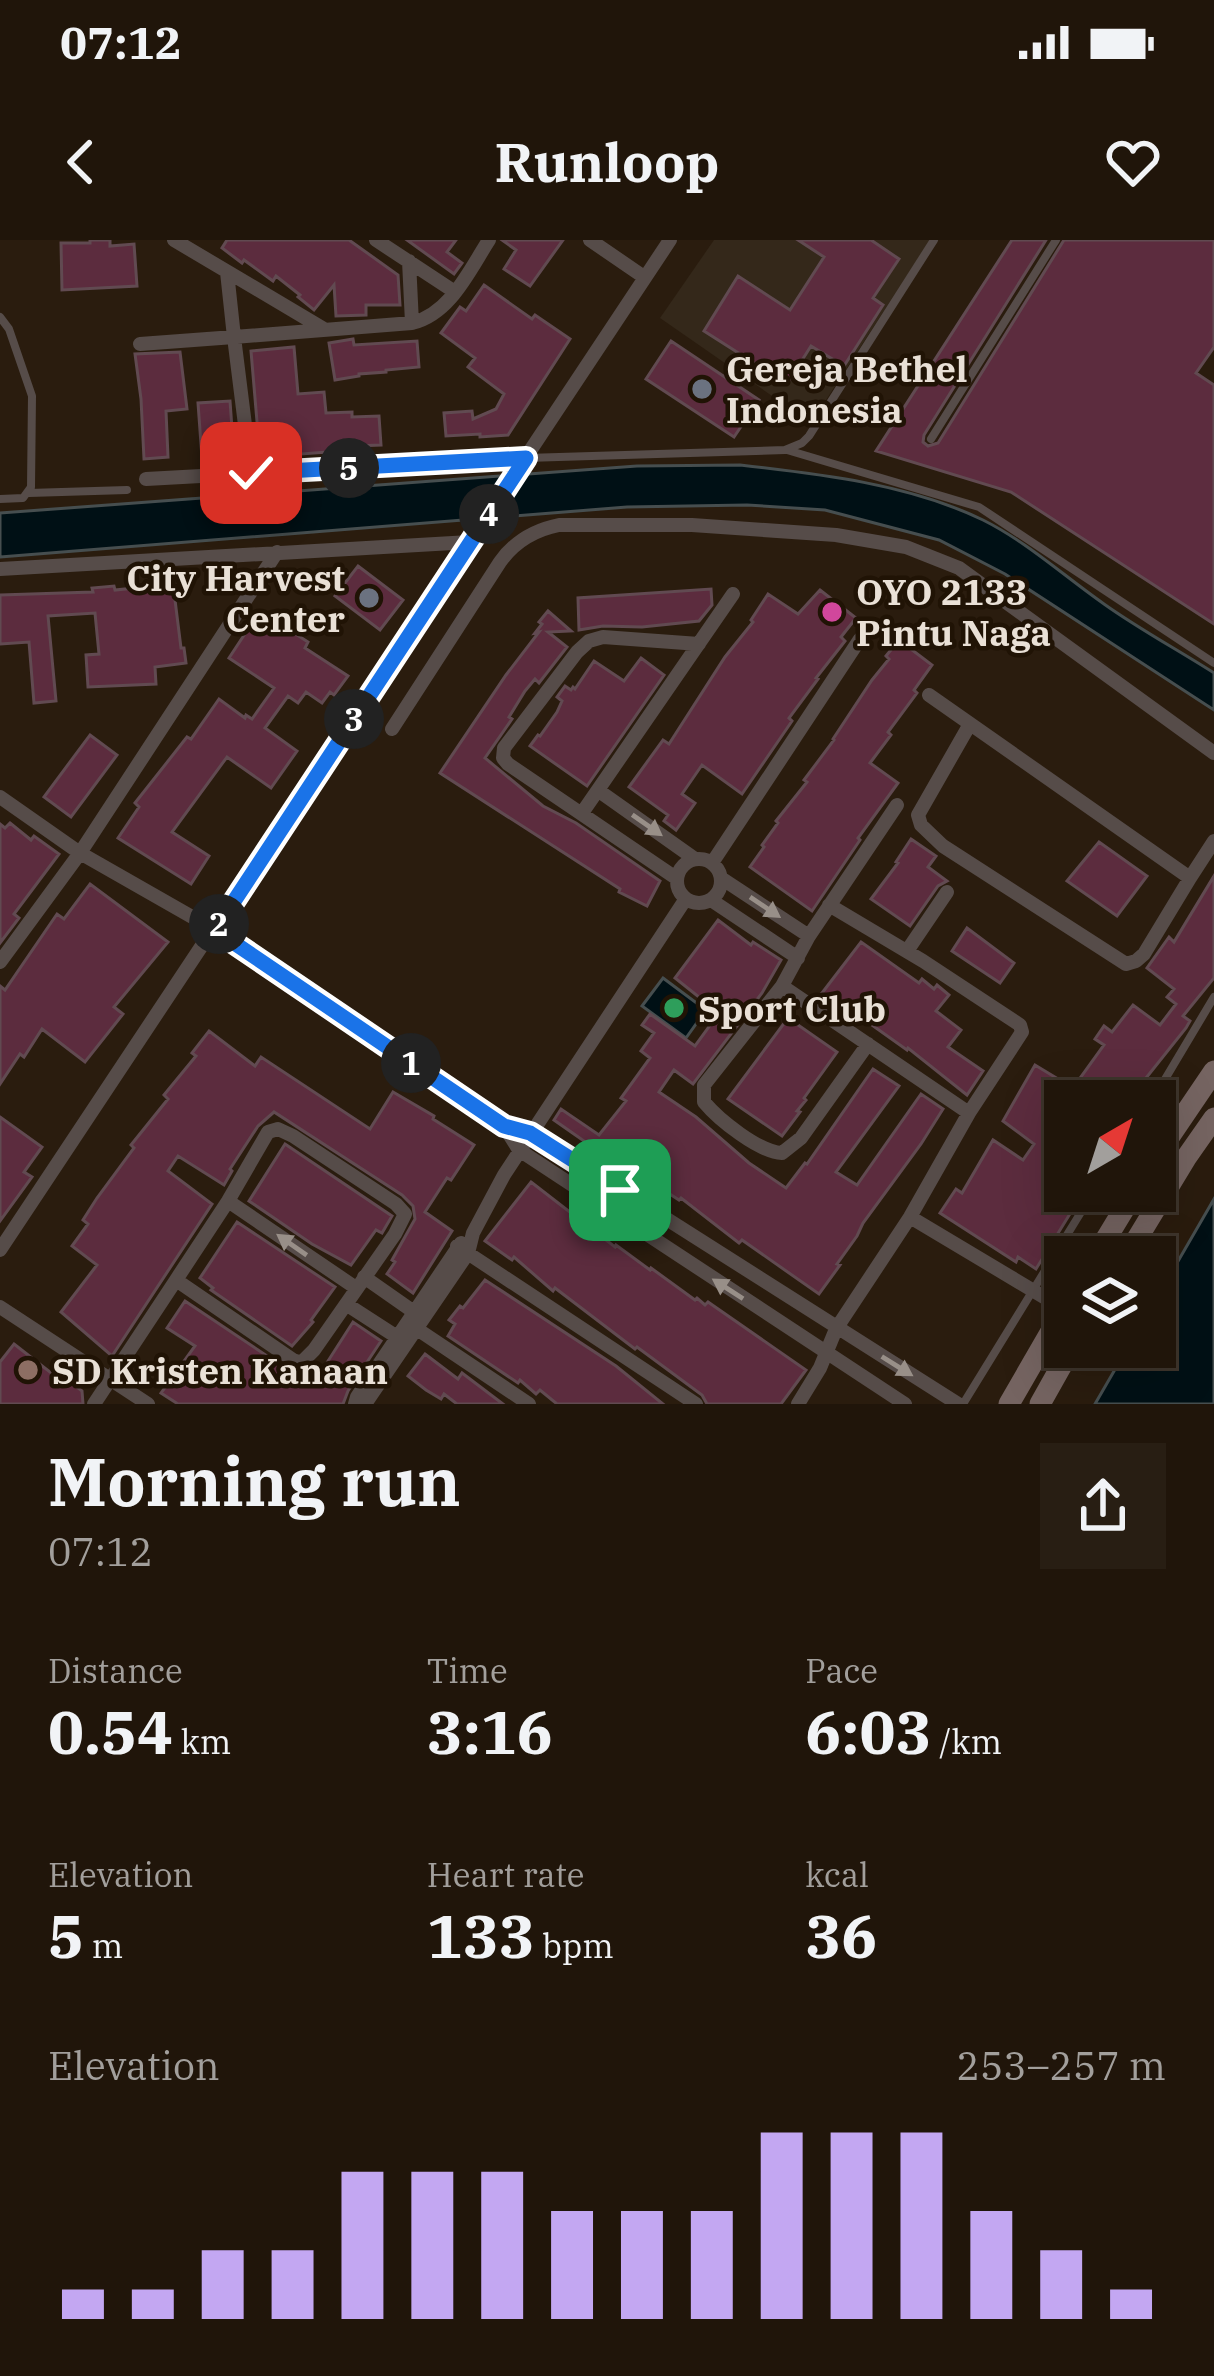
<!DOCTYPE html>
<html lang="en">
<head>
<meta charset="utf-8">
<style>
  body { margin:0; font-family:"IBM Plex Serif",serif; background:#281e13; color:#f1f3f6; height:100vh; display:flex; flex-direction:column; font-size:45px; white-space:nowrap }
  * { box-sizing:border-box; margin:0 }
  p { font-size:39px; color:#a29f9c }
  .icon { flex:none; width:66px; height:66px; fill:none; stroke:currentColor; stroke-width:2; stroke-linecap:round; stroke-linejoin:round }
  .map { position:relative; height:1164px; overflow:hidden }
  .drawer { display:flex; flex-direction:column; background:#20150a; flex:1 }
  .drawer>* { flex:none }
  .needle { width:78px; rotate:39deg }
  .buttons { position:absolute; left:1044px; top:840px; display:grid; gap:24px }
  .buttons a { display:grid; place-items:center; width:132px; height:132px; border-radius:0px; background:#20150a; box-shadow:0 12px 48px #0002,0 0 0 3px #3d342b; font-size:60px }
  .pin { position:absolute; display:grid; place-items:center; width:102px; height:102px; color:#fff; margin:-51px; border-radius:24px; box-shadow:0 6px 18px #0006 }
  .km { position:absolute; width:60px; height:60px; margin:-30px; border-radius:50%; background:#222; color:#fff; font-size:33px; line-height:60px; text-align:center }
  .round { display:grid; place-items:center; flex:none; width:126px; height:126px; border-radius:0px; background:#281e13 }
  .headline { display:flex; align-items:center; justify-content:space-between; height:204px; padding:0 48px }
  h1 { font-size:66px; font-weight:700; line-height:90px }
  .metrics { display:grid; grid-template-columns:repeat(3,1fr); gap:18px; height:204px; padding:12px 48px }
  .metrics div { display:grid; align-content:center }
  .metrics b { font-size:60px; font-weight:700 }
  .metrics small { font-size:33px; font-weight:400 }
  .metrics p { font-size:33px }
  .chart { height:336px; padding:24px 48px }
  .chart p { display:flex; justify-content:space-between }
  .chart svg { width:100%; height:216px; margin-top:12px; stroke:#c3a7f2; stroke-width:6 }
  .status { display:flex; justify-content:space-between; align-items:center; height:84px; padding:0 60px; background:#20150a; direction:ltr }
  .status svg { height:33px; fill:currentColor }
  header { display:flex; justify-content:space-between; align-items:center; height:156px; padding:0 48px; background:#20150a; font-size:54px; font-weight:700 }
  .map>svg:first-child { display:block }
  .education { fill:#34281a }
  .water { fill:#001015; stroke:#464e4f; stroke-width:3 }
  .building { fill:#5c2c3e; stroke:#614a51; stroke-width:3 }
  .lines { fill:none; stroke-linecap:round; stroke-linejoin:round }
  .lane { stroke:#564c49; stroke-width:8 }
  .street { stroke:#564c49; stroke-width:14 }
  .secondary { stroke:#756461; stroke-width:21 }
  .oneway { fill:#988f88 }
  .route-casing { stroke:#fff; stroke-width:24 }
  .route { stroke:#1a73e8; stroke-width:15 }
  .worship-dot { fill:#6b7280; stroke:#201305; stroke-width:4.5 }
  .hotel-dot { fill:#d1479c; stroke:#201305; stroke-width:4.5 }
  .leisure-dot { fill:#2e9e5b; stroke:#201305; stroke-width:4.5 }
  .education-dot { fill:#8d6e63; stroke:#201305; stroke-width:4.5 }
  .labels { text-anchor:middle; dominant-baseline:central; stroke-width:9; stroke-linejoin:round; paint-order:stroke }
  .poi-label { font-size:36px; font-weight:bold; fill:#e9e0d6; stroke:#201305; text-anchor:start }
</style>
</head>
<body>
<div class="status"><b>07:12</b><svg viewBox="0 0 49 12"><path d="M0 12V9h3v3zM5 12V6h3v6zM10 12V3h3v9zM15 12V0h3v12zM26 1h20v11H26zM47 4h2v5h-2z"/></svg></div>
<header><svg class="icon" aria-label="back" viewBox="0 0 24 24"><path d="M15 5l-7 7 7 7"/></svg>Runloop<svg class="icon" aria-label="heart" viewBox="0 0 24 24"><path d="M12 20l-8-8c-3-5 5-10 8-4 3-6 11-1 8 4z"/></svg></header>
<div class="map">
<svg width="1214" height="1164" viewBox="0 0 1214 1164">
  <rect width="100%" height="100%" fill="#2a1c0e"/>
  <path class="education" d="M714,0H930L811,183L660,78Z"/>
  <path class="water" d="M740,225C820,234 909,244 983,280C1027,302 1064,336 1104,364C1139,389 1178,410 1214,433V470L1005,334L939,300L825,270L747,265L627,267L0,317V273L637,226Z
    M663,738L706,770L686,798L642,766Z
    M1214,959V1164H1095L1128,1107H1155V1061Z"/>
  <path class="building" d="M90,0H110V6L134,4L137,46L62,50L61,3H90Z
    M227,0H349L398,35L400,65H366V75L336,76L334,45L314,70L298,57L300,55L276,36L273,41L244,20L242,23L222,8Z
    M407,0H456L447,12L462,23L454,34Z
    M502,0H563L530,46L504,29L516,10Z
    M798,0H871L899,19L873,58L883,65L844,126L811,106L787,144L704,91L738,36L790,70L824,17Z
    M1012,0H1046L924,195L923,202L928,206L938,203L1064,0H1214V107L1196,133L1214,145V384L1011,252L876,211Z
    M484,45L532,79L535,75L570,99L508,195L480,197V194L446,196L444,173L472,171L473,179L496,169L504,154L468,127L475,118L441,93L460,67L466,71Z
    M353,99L354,105L417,101L419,127L386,130V132L359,134V136L335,140L329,103Z
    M671,101L759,160L734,197L646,139Z
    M294,107L298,154L324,152L326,173L352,172V177L379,176L381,205L354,206V209L328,212L260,217L251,111Z
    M180,112L187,169L166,171L168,217L144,219L141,159L135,114Z
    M230,161L234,216L202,218L198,163Z
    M358,326L403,360L380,390L335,356Z
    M173,344L181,408H184L186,423L155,427L156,444L88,447L86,415L99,414L95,373L48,376L56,461L34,463L29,402L0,404V355L93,352L92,348L114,346L115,350Z
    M711,349L712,365L699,381L642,387L603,386L579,390L578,358Z
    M820,350L856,378L841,397L845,401L816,438L818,439L789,478L792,481L742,554L702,525L682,554L695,563L676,590L664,581L668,575L629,547L663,500L669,504L725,417L753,382L751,380L768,354L798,374Z
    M260,371L308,402L305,408L348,436L334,455L330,452L322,463L306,452L298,463L288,456L265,488L297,511L271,548L227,517L172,592L209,616L191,644L118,598L139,567L135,563L187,497L191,499L219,459L245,478L246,475L252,479L274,448L229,418Z
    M548,371L571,391L548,392L567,407L539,443L535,439L525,451L509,477L512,479L485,518L543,566L576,583L660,641L647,666L619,652L620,649L440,533L506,435L539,392L535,393L542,384L539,382Z
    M899,400L932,425L914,450L917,453L888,492L891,495L870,523L898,543L858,598L860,600L812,671L750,627L764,607L762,605L778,583L776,581L807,542L804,540L834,500L833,499L872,440L889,419L886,416Z
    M641,418L664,435L587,546L530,506L538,495L540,496L557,472L562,461L557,457L565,446L571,450L573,447L575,449L594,421L624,441Z
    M90,495L117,515L71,577L44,557Z
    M10,583L31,600L34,596L59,614L14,674L19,678L0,703V584L5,588Z
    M911,599L936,616L928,627L947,641L938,646L910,686L871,659L898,623L896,622Z
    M1099,602L1147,636L1117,676L1067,641Z
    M1214,636V738L1183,776L1190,781L1186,788L1146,838L1153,843L1144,861H1065V951H1084L1036,1029L1018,1017L1016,1022L940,973L956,949L962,953L993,900L1023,920L1034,904L1003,881L1035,825L1073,848L1104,805L1095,799L1104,786L1112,792L1133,765L1160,785L1176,764L1167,757L1174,749L1147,728L1169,697L1174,702Z
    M90,644L168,702L114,767L123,774L85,822L42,789L24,817L20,814L0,844V746L5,750L57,674L64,679Z
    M718,680L751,705L753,702L781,720L762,753L693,844L674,830L659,852L696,877L749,923L786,948L805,923L807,924L873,829L899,846L836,932L857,945L921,854L943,869L921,904L863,983L857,996L837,1024L840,1025L819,1054L742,1000L739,1003L681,958L679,960L656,945L628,924L625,928L603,910L601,913L554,880L561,869L599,895L626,861L621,858L650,818L641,811L654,793L642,785L650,774L695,806L719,773L675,738Z
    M967,688L1014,723L1000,743L952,711Z
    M861,702L919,743L922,739L934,749L937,745L949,755L936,771L961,790L948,807L983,831L967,855L908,808L907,810L848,768L847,770L822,753Z
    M788,778L837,812L804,858L806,860L797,871L800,872L782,896L728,859Z
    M209,791L255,826L261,817L370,889L393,852L434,876L433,879L474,905L451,940L447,938L425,972L452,991L413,1053L387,1034L395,1022L392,1020L415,979L413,966L402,955L274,872L258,886L230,929L232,931L224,945L178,916L168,931L212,964L112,1116L61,1072L97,1025L72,1006L88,984L83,980L97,958L134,908L131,905L168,859L164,855L196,816L192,813Z
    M0,877L42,907L24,932L32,937L0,981Z
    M285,904L392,976L382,993L376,990L351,1025L312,1004L249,961Z
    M531,942L615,1007L616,1005L650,1030L651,1028L695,1060L697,1058L705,1065L708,1062L806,1130L781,1164H707L702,1155L637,1107L635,1109L555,1048L553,1051L514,1017L512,1020L485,1001Z
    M237,982L335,1047L311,1080L313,1082L292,1106L211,1050L213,1048L200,1038Z
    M485,1040L616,1126L663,1164H557L540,1150L536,1154L520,1140L518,1143L448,1096L455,1084L449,1080L460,1066L463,1068Z
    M185,1061L312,1146L353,1082L381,1101L348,1151L343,1164H178L161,1153L195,1106L167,1088Z
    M14,1104L55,1136L58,1132L82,1151L83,1164H0V1122Z
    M425,1114L458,1139L462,1133L503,1164H457L444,1154L441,1159L426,1150L408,1136Z"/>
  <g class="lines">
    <path class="lane" d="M0,77L9,89L32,156L31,247L23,258L0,259
      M931,199L1056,0
      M787,210L979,267L1214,423
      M526,218L785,210L802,203L809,196L934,0
      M29,253L127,250
      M1157,852L1185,872
      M1152,861L1214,757
      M963,1164L1094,951"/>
    <path class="street" d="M174,0L324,89
      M376,0L455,52
      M590,0L644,37
      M409,21L412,83
      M227,32L234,97L412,83C450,74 469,31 489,0
      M140,104L234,97L251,233
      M146,239L526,218
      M0,329L470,302
      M929,455L1190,638L1214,601
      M970,484L918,575L921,585L943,606L1126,724L1136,721L1144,714L1190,638
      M392,489L500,322C515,301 534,290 559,285H692L836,295L906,307L959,328L1214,513
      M599,551L695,619
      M0,557L80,613L215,690L504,886L530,893L544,901L958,1164
      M582,573L733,354
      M677 641a22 22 0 1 1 44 0a22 22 0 1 1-44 0Z
      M712,623L860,399
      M676,638L508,524L503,518L504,508L577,412L589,401L603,397L699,404
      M721,638L809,696
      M711,660L798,718
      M907,711L947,652
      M0,722L80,613L277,312
      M782,746L969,873
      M868,804L801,898L782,913C759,912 719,880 704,862V845L782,746L809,696L897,565
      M504,886L519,910L905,1164
      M278,889L293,896L396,964L405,974L395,994L314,1110L303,1121L296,1122L176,1040L228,961L268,892Z
      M228,961L356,1048
      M910,977L1064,1069
      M457,1006L696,1164
      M0,1010L670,0
      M364,1037L414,1072
      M346,1064L397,1097
      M0,1067L148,1164
      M417,1089L529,1164
      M94,1164L176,1040
      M355,1164L357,1157L461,1003
      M365,1164L468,1013L473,993L504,935L685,660
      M798,1164L820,1128L836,1089L910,977L969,873L1022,792L1020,785L923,721L829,665"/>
    <path class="secondary" d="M1155,918L1214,831
      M1095,1017L1135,951
      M1126,1017L1186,918L1214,878
      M1009,1164L1065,1067
      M1040,1164L1072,1107"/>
  </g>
  <defs><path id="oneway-solid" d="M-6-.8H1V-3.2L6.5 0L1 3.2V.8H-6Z" transform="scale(3)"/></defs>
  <g class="oneway">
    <use href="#oneway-solid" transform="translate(647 585) rotate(35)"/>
    <use href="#oneway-solid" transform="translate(765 667) rotate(34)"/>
    <use href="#oneway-solid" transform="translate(292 1005) rotate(-145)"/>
    <use href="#oneway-solid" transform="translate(728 1049) rotate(-147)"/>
    <use href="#oneway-solid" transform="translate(897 1126) rotate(32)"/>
  </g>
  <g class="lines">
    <defs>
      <path id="route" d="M251,233L526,218L215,690L504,886L530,893L620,950"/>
    </defs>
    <use href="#route" class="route-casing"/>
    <use href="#route" class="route"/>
  </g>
  <g class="worship-dot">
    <circle cx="702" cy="149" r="12"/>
    <circle cx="369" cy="358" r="12"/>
  </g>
  <circle class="hotel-dot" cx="832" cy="372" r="12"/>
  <circle class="leisure-dot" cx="674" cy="768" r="12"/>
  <circle class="education-dot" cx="28" cy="1130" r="12"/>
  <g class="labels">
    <g class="poi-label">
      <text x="726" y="128">Gereja Bethel<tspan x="726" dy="41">Indonesia</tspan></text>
      <text x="345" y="337" text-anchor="end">City Harvest<tspan x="345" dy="41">Center</tspan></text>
      <text x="856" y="351">OYO 2133<tspan x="856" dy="41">Pintu Naga</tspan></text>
      <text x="698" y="768">Sport Club</text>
      <text x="52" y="1130">SD Kristen Kanaan</text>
    </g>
  </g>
</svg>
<div class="buttons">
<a><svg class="needle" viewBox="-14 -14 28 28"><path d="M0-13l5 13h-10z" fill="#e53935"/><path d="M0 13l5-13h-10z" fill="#a29f9c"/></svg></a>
<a><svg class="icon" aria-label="layers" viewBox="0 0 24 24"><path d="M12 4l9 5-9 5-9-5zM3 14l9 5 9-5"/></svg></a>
</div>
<div class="pin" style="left:620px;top:950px;background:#1e9e55"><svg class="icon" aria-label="arrive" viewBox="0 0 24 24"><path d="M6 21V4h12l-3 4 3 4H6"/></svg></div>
<div class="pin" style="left:251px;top:233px;background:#d93025"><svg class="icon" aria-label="check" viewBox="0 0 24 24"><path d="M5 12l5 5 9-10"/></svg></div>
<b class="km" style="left:411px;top:823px">1</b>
<b class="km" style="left:219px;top:684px">2</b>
<b class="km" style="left:354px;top:479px">3</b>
<b class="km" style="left:489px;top:274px">4</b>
<b class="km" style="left:349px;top:228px">5</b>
</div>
<section class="drawer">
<div class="headline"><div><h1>Morning run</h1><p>07:12</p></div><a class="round"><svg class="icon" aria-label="share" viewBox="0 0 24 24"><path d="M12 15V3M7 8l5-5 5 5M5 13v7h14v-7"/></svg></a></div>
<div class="metrics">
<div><p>Distance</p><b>0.54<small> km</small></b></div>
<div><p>Time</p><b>3:16</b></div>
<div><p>Pace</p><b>6:03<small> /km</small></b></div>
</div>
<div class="metrics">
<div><p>Elevation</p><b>5<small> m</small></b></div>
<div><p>Heart rate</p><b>133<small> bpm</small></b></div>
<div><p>kcal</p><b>36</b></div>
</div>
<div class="chart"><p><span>Elevation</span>253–257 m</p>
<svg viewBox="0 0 160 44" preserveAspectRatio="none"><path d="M5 44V38M15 44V38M25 44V30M35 44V30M45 44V14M55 44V14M65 44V14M75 44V22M85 44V22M95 44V22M105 44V6M115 44V6M125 44V6M135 44V22M145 44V30M155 44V38"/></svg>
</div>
</section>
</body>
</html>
